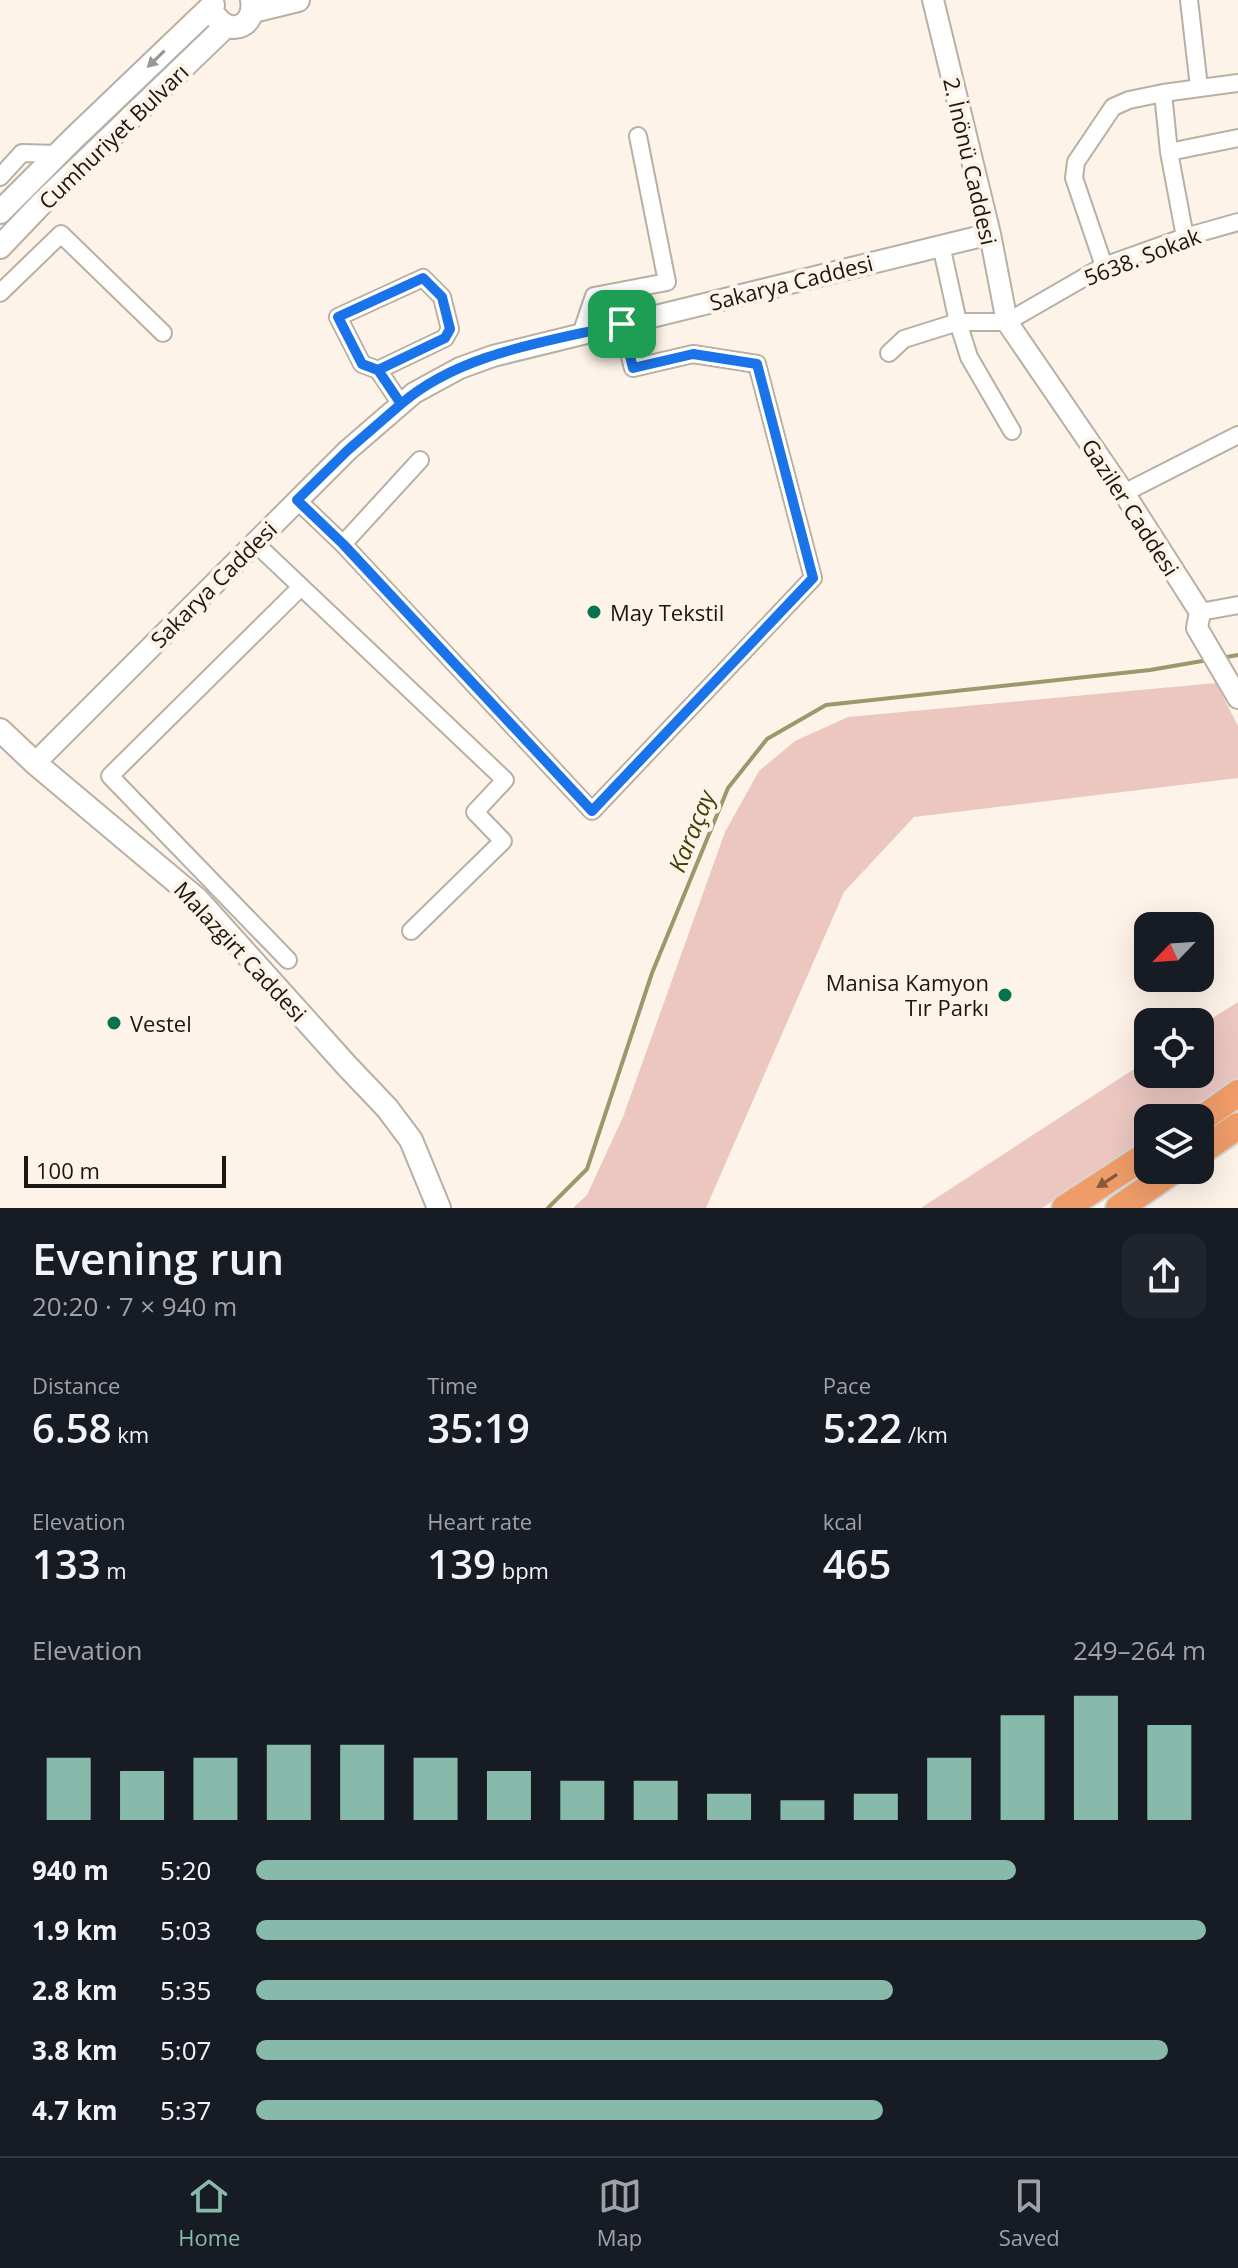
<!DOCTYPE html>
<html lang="en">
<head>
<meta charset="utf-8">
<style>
  body { margin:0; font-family:"Open Sans",sans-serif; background:#20242c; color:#f1f3f6; height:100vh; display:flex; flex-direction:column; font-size:30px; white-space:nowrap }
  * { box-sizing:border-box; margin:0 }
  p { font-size:26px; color:#9ea1a6 }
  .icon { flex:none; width:44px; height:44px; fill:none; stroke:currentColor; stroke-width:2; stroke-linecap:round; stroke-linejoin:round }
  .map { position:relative; height:1208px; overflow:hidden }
  .details { display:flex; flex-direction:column; background:#171b24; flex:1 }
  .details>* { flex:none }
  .needle { width:52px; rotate:245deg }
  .controls { position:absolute; left:1134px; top:912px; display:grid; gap:16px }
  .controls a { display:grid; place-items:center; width:80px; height:80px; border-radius:16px; background:#171b24; box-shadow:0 8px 32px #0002; font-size:40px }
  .scale { position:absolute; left:24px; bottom:20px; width:202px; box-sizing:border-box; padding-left:8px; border:4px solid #1b1713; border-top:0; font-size:22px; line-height:28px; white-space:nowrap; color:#1b1713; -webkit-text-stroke:6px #fdf3e8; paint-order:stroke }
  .pin { position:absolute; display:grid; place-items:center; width:68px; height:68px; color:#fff; margin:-34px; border-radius:16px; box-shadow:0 4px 12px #0006 }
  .round { display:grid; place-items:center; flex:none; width:84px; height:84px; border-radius:16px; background:#20242c }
  .summary { display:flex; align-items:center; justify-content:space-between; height:136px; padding:0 32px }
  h1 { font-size:44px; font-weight:600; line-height:60px }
  .stats { display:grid; grid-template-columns:repeat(3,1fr); gap:12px; height:136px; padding:8px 32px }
  .stats div { display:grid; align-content:center }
  .stats b { font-size:40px; font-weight:600 }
  .stats small { font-size:22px; font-weight:400 }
  .stats p { font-size:22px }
  .chart { height:224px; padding:16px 32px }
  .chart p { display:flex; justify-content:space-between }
  .chart svg { width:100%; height:144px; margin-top:8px; stroke:#87baaa; stroke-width:6 }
  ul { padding:0 32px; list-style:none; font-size:26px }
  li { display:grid; grid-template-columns:128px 96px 1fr; align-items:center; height:60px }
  li i { height:20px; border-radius:10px; background:#87baaa }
  .dock { display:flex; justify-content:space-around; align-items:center; height:112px; border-top:2px solid #363941; background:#171b24; font-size:22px; color:#9ea1a6 }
  .dock a { display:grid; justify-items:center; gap:4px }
  .dock .selected { color:#87baaa }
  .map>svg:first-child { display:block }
  .grass { fill:#ebc7c0 }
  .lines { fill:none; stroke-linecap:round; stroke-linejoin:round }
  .stream { stroke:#9b996b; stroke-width:4 }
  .minor-casing { stroke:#b8afa5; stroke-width:20 }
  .tertiary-casing { stroke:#b8afa5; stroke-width:24 }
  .secondary-casing { stroke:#b8afa5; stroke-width:26 }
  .trunk-casing { stroke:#d6d5d5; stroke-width:30 }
  .minor { stroke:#fff; stroke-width:16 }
  .tertiary { stroke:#fff; stroke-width:20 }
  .secondary { stroke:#fff; stroke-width:22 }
  .trunk { stroke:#ef9c68; stroke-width:26 }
  .oneway { fill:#989795 }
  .oneway2 { fill:#855a3e }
  .route-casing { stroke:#fff; stroke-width:16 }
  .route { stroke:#1a73e8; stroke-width:10 }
  .poi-dot { fill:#05744e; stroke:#fdf3e8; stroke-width:3 }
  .labels { text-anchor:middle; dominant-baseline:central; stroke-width:8; stroke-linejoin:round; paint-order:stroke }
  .street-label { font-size:22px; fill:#1b1713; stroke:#fdf3e8 }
  .poi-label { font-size:22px; fill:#1b1713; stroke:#fdf3e8; text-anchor:start }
  .water-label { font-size:24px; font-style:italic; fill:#423e03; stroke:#fdf3e8 }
</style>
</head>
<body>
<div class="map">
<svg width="1238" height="1208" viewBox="0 0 1238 1208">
  <rect width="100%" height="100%" fill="#fdf3e8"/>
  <path class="grass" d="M1216,683L1238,726V778L914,817L844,892L706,1208H573L587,1195L623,1117L725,832L759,771L795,741L848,717Z
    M1238,1002V1078L1182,1118H1148V1140L1042,1208H921L1148,1060V1074H1200V1026Z"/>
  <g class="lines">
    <path class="stream" d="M1221,658L1238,655
      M548,1208L587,1169L652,973L728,788L767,739L826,705L1150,670L1208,660"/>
    <defs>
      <path id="minor" d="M1189,0L1199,87
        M1163,93L1169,152L1185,237
        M1169,152L1238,138
        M0,177L22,153L57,154
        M941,245L958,322L969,357L1012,431
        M1104,266L1074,178L1076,162L1113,107L1129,100L1163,93L1238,83
        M0,293L61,234L163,333
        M581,334L594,296L667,282L638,136
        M889,353L904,339L958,322H1007L1104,266L1185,237L1238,222
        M378,370L445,338L450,329L442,297L423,278L338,317L362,364L378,370L401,404
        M1124,493L1238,435
        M297,500L343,544L592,811L813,578L757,364L693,354L633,368L622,324
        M255,543L505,780L475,812L503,841L411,931
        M343,544L420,460
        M1200,612L1238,605
        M288,960L110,776L301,587"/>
      <path id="tertiary" d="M933,0L990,234L1007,322L1124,493L1200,612L1197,628L1238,698
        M35,763L348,450L414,393L460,368L493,356L990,234"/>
      <path id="secondary" d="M253,11L298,0
        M216,17C232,37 256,25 252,0
        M0,212L73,139L213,5
        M0,247L40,205L226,26
        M0,730L35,763L198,900L347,1066L387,1108L411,1140L439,1208"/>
      <path id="trunk" d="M1200,1120L1238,1093
        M1200,1152L1238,1126
        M1065,1208L1148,1154
        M1119,1208L1174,1170"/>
    </defs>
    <use href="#minor" class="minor-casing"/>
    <use href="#tertiary" class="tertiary-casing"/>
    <use href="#secondary" class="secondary-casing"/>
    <use href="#trunk" class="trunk-casing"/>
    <use href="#minor" class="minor"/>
    <use href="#tertiary" class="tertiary"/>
    <use href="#secondary" class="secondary"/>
    <use href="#trunk" class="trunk"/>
  </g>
  <defs><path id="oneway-solid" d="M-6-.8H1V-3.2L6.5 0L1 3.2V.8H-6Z" transform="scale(2)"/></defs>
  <use class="oneway" href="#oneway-solid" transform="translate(156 59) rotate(136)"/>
  <use class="oneway2" href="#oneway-solid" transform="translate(1107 1181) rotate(147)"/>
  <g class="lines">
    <defs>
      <path id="route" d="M622,324C548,342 461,352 401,404L378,370L445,338L450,329L442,297L423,278L338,317L362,364L378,370L401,404L348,450L297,500L343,544L592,811L813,578L757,364L693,354L633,368L622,324"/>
    </defs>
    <use href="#route" class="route-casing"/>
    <use href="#route" class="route"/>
  </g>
  <g class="poi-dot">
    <circle cx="594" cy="612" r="8"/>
    <circle cx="1005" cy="995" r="8"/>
    <circle cx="114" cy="1023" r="8"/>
  </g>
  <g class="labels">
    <g class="street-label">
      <text transform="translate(113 136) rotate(-44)">Cumhuriyet Bulvarı</text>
      <text transform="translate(971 161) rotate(77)">2. İnönü Caddesi</text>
      <text transform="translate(1142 256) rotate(-21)">5638. Sokak</text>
      <text transform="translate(791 282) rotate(-14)">Sakarya Caddesi</text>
      <text transform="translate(1131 507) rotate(57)">Gaziler Caddesi</text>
      <text transform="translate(213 584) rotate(-45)">Sakarya Caddesi</text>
      <text transform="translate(241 951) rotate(47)">Malazgirt Caddesi</text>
    </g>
    <g class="poi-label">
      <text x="610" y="612">May Tekstil</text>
      <text x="989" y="982" text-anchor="end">Manisa Kamyon<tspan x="989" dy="25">Tır Parkı</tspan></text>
      <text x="130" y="1023">Vestel</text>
    </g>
    <g class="water-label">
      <text transform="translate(691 831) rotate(-68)">Karaçay</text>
    </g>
  </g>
</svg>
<div class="controls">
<a><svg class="needle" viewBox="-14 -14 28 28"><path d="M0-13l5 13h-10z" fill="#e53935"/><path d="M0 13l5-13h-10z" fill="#9ea1a6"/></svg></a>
<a><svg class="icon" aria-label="locate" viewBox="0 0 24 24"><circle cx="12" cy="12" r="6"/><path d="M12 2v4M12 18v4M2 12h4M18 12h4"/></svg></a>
<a><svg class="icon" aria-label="layers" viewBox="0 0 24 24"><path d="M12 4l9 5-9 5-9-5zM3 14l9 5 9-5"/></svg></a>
</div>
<div class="scale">100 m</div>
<div class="pin" style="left:622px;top:324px;background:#1e9e55"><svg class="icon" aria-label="arrive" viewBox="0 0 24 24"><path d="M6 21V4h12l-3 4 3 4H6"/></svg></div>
</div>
<section class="details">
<div class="summary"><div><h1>Evening run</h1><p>20:20 · 7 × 940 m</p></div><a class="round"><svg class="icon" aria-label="share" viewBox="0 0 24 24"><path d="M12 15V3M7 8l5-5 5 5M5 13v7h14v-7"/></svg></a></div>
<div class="stats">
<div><p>Distance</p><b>6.58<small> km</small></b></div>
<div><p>Time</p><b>35:19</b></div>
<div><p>Pace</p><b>5:22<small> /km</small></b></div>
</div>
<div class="stats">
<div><p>Elevation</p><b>133<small> m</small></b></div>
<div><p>Heart rate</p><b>139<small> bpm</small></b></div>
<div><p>kcal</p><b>465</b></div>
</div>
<div class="chart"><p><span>Elevation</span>249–264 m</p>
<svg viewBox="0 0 160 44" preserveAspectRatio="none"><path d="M5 44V25M15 44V29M25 44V25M35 44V21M45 44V21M55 44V25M65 44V29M75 44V32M85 44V32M95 44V36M105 44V38M115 44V36M125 44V25M135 44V12M145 44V6M155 44V15"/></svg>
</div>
<ul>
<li><b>940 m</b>5:20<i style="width:80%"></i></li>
<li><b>1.9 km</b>5:03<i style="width:100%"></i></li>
<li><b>2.8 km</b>5:35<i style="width:67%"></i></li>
<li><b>3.8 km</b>5:07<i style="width:96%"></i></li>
<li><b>4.7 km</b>5:37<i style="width:66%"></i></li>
</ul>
</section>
<nav class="dock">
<a class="selected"><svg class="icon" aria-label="home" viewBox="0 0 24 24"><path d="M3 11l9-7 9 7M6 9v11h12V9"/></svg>Home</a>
<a><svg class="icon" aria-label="map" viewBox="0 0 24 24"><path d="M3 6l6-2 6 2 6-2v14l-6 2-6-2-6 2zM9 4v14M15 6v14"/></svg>Map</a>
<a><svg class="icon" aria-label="saved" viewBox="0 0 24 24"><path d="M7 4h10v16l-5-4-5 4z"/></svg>Saved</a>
</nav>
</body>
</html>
